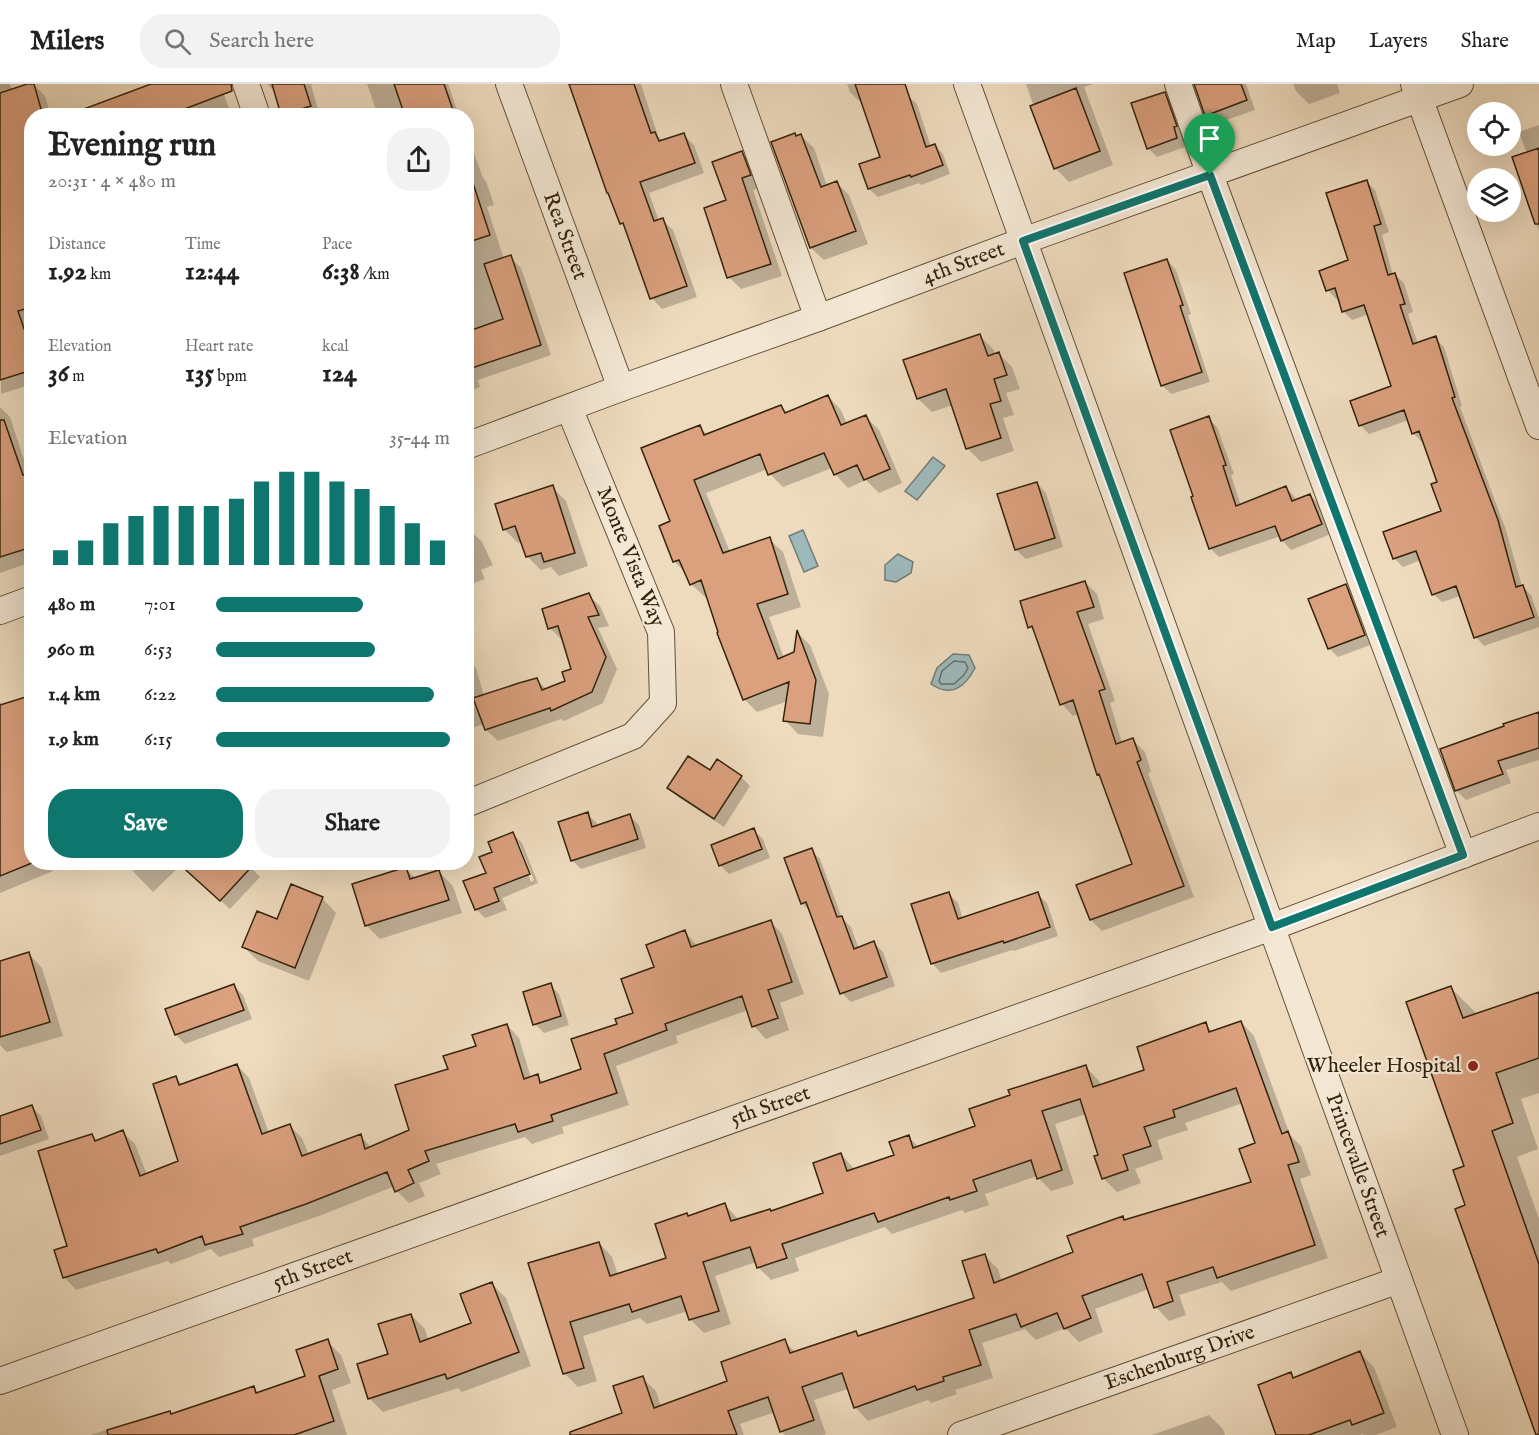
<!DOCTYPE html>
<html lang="en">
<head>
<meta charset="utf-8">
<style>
  body { margin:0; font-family:"IM FELL English",serif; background:#f2f2f2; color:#222; height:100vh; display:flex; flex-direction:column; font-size:22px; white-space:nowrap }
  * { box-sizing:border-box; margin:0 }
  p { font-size:20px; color:#767676 }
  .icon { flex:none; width:33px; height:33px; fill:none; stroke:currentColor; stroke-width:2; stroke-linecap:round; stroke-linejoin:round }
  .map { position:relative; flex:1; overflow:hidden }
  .sheet { position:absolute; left:24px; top:24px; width:450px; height:762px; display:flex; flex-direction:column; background:#fff; border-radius:24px; box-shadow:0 6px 24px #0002 }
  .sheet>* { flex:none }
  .tools { position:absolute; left:1467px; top:18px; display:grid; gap:12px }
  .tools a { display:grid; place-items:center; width:54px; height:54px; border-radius:50%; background:#fff; box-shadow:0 6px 24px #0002; font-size:30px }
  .pin { position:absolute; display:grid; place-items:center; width:51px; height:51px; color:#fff; margin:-62px -26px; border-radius:50% 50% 50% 0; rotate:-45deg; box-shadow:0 0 6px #0007 }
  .pin .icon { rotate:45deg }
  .round { display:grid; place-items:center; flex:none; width:63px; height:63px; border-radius:24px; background:#f2f2f2 }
  .summary { display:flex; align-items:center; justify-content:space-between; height:102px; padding:0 24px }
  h1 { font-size:33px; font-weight:800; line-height:45px }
  .figures { display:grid; grid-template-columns:repeat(3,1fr); gap:9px; height:102px; padding:6px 24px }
  .figures div { display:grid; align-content:center }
  .figures b { font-size:26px; font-weight:800 }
  .figures small { font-size:16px; font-weight:400 }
  .figures p { font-size:16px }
  .chart { height:168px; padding:12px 24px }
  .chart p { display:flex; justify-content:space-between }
  .chart svg { width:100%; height:108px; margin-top:6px; stroke:#0f766e; stroke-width:6 }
  .cta { display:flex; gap:12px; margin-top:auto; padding:12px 24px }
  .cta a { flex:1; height:69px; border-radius:24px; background:#0f766e; color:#fff; font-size:24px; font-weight:800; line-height:69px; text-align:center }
  .cta a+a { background:#f2f2f2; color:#222 }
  ul { padding:0 24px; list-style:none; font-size:20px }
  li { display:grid; grid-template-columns:96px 72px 1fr; align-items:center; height:45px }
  li i { height:15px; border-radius:8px; background:#0f766e }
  header { display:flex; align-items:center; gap:36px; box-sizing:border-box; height:84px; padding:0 30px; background:#fff; border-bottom:2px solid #e0e0e0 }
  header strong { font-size:28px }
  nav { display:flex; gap:33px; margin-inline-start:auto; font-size:21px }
  .search { width:420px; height:54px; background:#f2f2f2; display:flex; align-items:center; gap:15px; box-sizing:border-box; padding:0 21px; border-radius:24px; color:#767676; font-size:22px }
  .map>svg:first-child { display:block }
  .water { fill:#9db9bb; stroke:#737d75; stroke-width:1.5 }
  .shadow { fill:#0003; fill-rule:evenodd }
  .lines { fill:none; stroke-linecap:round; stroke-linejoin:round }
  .shore { stroke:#686e63; stroke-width:1.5 }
  .building { fill:#dba07e; stroke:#34230b; stroke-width:1.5 }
  .minor-casing { stroke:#625138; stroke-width:28 }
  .minor { stroke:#f4e8d5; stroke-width:26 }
  .route-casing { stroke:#fff; stroke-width:12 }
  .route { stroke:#0f766e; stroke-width:8 }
  .poi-dot { fill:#8f2418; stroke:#f4e8d5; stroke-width:2 }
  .labels { text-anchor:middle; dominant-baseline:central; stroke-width:4.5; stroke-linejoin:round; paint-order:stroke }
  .street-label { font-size:21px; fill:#34230b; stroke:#f4e8d5 }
  .poi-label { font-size:21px; fill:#34230b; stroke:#f4e8d5; text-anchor:end }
</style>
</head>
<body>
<header>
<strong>Milers</strong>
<div class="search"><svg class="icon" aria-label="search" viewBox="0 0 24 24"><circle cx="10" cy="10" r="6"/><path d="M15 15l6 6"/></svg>Search here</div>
<nav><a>Map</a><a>Layers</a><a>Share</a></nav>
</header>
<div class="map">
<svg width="1539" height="1351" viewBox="0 0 1539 1351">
  <rect width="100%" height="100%" fill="#eedbbe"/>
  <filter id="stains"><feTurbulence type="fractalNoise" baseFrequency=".00333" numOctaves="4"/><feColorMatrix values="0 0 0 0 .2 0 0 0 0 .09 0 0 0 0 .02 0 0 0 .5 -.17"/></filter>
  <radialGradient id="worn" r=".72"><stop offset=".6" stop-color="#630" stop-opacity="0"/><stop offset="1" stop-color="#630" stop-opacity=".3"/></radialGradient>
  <path class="water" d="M933,373L945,382L917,416L905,407Z
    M803,446L818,482L804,488L789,452Z
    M898,470L913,478L911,489L896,498L885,496V481Z
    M953,570L969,571L975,584C965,603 951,614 931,600L937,584Z"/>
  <path class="shadow" d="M0,0H10L12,6L33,0L45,12L51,32H32V300L1,310Z
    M156,0H220L229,24L209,32H67L97,22Z
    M267,0H313L311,1L320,32H284L277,10Z
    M367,0H448L459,32H412L411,28L401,32H382L376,26Z
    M571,0H641L658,52L663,57L683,50L694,61L704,89L649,109L659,137L662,136L673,146L697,213L662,225L652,214L627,145L621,139Z
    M847,0H901L908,12L917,20L931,63L935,62L943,70L950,90L921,101L919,99L878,113L869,105L882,74L862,16L859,17L850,8Z
    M1026,0H1093L1084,3L1113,81L1069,98L1055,84Z
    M1195,0H1246L1255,26L1215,40L1206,31Z
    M1293,0H1337L1340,9L1309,20L1296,7Z
    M1165,11L1174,20L1185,51L1182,52L1185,63L1157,73L1148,64Z
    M1539,41V147L1514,74L1527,70L1519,48Z
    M466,48L483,94L486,97L494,121L487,123L504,175L510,173L521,184L551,271L478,296L480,303L466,308Z
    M801,52L814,64L827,102L837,99L849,111L868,160L824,176L811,164L797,53Z
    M742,69L754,81L762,103L753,106L782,192L741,205L729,193L728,117Z
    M1367,98L1375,106L1389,148L1382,151L1393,191H1395L1404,199L1413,228L1408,230L1418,260L1435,254L1444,263L1462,322L1460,323L1506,446L1522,502L1531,511L1539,534V543L1484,562L1476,553L1461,512L1442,518L1433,510L1421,476L1403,483L1394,474L1443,428L1439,399L1424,357L1422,358L1413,349L1409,336L1369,350L1360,341L1393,302L1369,230L1352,236L1343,227L1339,214L1336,215L1328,206L1321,188L1350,177Z
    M1167,176L1176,186L1191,230L1188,231L1210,298L1171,310L1162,301Z
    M980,252L994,266L995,270L998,269L1012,283L1020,305L1006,309L1014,331L1003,334L1014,367L981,378L967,364L953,321L932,328L918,315L905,277Z
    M828,312L841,326L847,340L866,333L879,346L902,399L879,409L866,396L848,404L835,390L832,384L783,403L770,390L768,385L706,409L730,468L769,455L783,468L801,523L769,533L784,574L795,570L798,549L810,561L829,610L823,653L798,650L785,636L788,617L757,628L744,615L707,512L705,513L691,500L687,490L675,478L661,442L672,438L699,343L708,351L781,323L788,329Z
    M0,323L10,333L29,391L32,390V478L0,489Z
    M1208,334L1217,343L1234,390L1231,391L1241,422L1286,404L1295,413L1296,417L1310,411L1319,420L1331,450L1291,466L1282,456L1281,452L1219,473L1210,464L1195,413Z
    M1037,399L1046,409L1063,463L1026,475L1016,466Z
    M552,403L566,417L588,482L559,492L551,483L541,486L527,472L522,458L518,459L504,445Z
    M470,446L482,458L493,481L481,486L485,495L466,502V447Z
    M1085,498L1097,510L1104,535L1088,540L1115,617L1110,619L1122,659L1133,656L1145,668L1151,688L1148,689L1194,813L1102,847L1091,836L1134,781L1101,693L1099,690L1079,630L1073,632L1062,620L1036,549L1030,543Z
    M1346,501L1355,510L1373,560L1338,573L1329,564Z
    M588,511L600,522L609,542L598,544L617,585L603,619L564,637L561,635L498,657L486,646L484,640L466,646V575L476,584L484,612L537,596L547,606L567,598L573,587L563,555H561L550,544Z
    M0,618L4,622L32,778H50L53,787L0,809Z
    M1539,630V676L1506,686L1511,699L1466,716L1457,707L1442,666Z
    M710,688L741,693L750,702L724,743L678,713L669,704Z
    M587,730L597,739L598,743L630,732L639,741L646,764L581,785L572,776Z
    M753,746L763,755L770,774L729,790L720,781Z
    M513,750L522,759L538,799L502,814L507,826L485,834L476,825L494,769ZM516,759H519L534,796L531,798Z
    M811,766L820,775L842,834L851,843L859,865L874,859L883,868L895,902L851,918L842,909L812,829L802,819Z
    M124,778H177L180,782L153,808Z
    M246,778L260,793L230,825L191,790Z
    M406,785L416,795L439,788L453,802L462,829L380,855L366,841Z
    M291,802L323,815L336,829L309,897L258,877L244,863L278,837Z
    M949,810L958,819L963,835L1037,810L1047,819L1058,852L1014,867L1012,866L941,889L932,879Z
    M770,837L782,850L804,910L780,919L789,946L766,955L754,942L748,926L676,952L678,959L616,982L629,1021L562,1043L564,1049L532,1060L525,1053L436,1080L441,1090L419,1099L425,1112L409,1119L397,1107L395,1102L319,1132L252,1155L254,1162L219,1173L211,1165L171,1180L168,1177L76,1206L64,1193L92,1051L98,1057L122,1048L135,1060L147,1091L180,1078L176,994L183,1001L237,981L249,994L269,1049L290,1042L302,1054L309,1071L360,1052L372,1064L411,1047L449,986L478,963L507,941L519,954L531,994L537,992L544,999L583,986L619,941L635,930L656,884L685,848L698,863Z
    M29,870L42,884L63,952L7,968L0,961V878Z
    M550,901L559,910L569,941L544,949L535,940Z
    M234,902L243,911L252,935L185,960L176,951L167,926Z
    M1451,904L1478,931L1539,909V1009L1521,1015L1538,1065L1517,1073L1539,1135V1351L1457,1126L1467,1122L1466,1083Z
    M1241,938L1254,952L1290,1051L1301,1062L1311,1091L1300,1095L1328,1174L1231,1207L1222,1198L1179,1211L1186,1231L1169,1237L1156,1223L1149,1205L1095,1225L1103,1248L1079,1258L1065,1244L1036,1256L1025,1245L982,1259L993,1294L955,1306L957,1310L931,1319L928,1316L868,1337L855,1323L848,1305L814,1316L826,1350L823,1351H785L782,1348L775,1328L740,1340L744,1351H588L624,1330L642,1294L656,1307L661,1323L729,1298L784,1257L796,1269L856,1249L860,1253L976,1215L984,1171L998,1185L1002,1198L1075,1169L1123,1134L1126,1137L1253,1099L1257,1060L1243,1019L1185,1039L1188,1046L1157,1056L1163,1075L1135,1085L1141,1099L1117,1108L1103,1094L1100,1071L1086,1030L1055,1040L1074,1100L1051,1107L1037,1092L985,1110L989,1121L965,1129L962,1126L892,1150L885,1143L795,1174L799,1187L771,1196L758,1183L756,1178L715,1192L731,1240L704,1249L690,1235L688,1227L647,1240L640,1234L583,1252L597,1297L578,1303L565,1290L530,1180L599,1159L612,1173L618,1191L668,1175L689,1133L725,1121L739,1136L772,1128L825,1109L841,1070L855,1086L896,1072L908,1053L919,1063L977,1043L1086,983L1099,997L1101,1002L1146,987L1205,940L1213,948Z
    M32,1023L41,1032L49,1055L0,1072V1034Z
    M492,1200L506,1214L531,1282L462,1308L458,1304L383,1328L369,1314L411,1231L425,1245L428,1256L473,1240Z
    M327,1257L341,1271L351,1299L332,1306L347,1351H90L119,1342L172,1331L254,1304L259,1310L307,1293Z
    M1360,1269L1374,1283L1397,1343L1376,1351H1364L1363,1350L1359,1351H1278L1290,1290L1295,1295Z
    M1209,1331L1223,1345L1225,1351H1152Z"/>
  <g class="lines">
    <path class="shore" d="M954,577L965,578L968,584L964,591L954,600H941L939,597L942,587Z"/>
  </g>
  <path class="building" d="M27,0H34L43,32H32V223L18,227L32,268V286L0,296V9Z
    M151,0H231L232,7L166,32H73V29Z
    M272,0H304L311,22L281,31Z
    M394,0H444L455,32H405Z
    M569,0H634L651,49L655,48L659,57L684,49L695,79L640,98L654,137L663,134L687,202L650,215L623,139L620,140L608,109H607Z
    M855,0H905L926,63L935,60L943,81L911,93L910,91L868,105L859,80L880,73Z
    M1194,0H1241L1247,16L1205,32Z
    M1076,4L1100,67L1054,85L1030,22Z
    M1165,8L1177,42L1174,43L1177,54L1147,65L1131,19Z
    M795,49L796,52L801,50L821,103L837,97L856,147L810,164L771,58Z
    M1539,64V140H1535L1512,73Z
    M742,67L751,91L742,94L771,180L727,194L704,124L726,116L712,78Z
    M471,93L490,151L466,159V94Z
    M1367,96L1381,140L1374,142L1388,191L1395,189L1405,220L1400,221L1413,260L1436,252L1455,313L1452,314L1498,436L1516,503L1523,501L1534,533L1474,554L1456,502L1432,511L1416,467L1393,475L1383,448L1441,427L1431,400L1437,398L1419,347L1412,350L1404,326L1359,342L1350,317L1391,302L1364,221L1342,228L1335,204L1326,207L1319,187L1348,176L1326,109Z
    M511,171L541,261L466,286V248L503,235L484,180Z
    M1167,175L1183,221L1180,222L1202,288L1161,302L1124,189Z
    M980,250L988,272L999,268L1007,291L994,295L1001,317L990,320L1001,354L966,365L946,305L917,315L903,276Z
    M828,311L841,341L866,331L890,385L864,396L857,381L834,391L824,369L768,391L760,370L694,396L723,469L770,453L788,510L757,520L778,575L794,568L797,546L816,596L810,640L783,637L789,598L743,616L717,549L718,548L701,496L690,501L679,476L673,478L659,442L670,437L641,364L700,341L704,351L781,321L785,329Z
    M1209,332L1226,381L1223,382L1236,422L1286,402L1292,417L1310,410L1322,440L1281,457L1275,442L1209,465L1191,413L1193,412L1170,346Z
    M0,336H4L23,391L32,388V463L0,473Z
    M1037,398L1055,454L1015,466L997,410Z
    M553,401L575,469L544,478L541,469L526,473L515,442L503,446L495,420Z
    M1085,497L1094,523L1077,528L1105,605L1099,607L1116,660L1133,654L1141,676L1137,678L1184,802L1090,836L1076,801L1132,780L1099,690L1097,691L1073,616L1060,621L1032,542L1028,544L1020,517Z
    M1346,500L1365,551L1328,565L1308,515Z
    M589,509L599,531L588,533L606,573L592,608L551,627L550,624L485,646L473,614L519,599L537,594L542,606L565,597L562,588L571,585L558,542L548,545L542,525Z
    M32,611V779L0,792V621Z
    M1539,628V664L1498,677L1503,690L1455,707L1440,665L1504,642L1503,640Z
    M688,672L710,686L717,675L742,692L714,735L667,704Z
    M588,728L592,743L630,730L638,755L571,777L558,738Z
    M754,744L762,765L719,782L711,761Z
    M513,748L530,790L494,804L499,817L475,826L463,797L486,789L479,773L492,768L488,758Z
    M812,764L837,833L842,832L854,865L874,857L887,893L840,910L806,818L801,820L784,774Z
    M177,778H256L220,817Z
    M406,783L410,795L439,786L449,816L365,842L352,800Z
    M291,800L323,813L295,884L242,863L257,827L277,835Z
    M949,808L958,835L1038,808L1050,843L1004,859L1003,857L931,880L911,820Z
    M771,836L792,898L768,906L778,934L752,943L742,912L665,940L667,946L604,970L617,1009L551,1031L553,1037L518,1048L515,1040L425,1067L429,1077L408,1086L414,1099L395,1108L387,1088L306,1120L240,1143L243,1150L205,1161L202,1152L158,1169L156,1165L63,1194L54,1166L67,1162L38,1067L92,1050L95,1057L123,1046L140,1092L178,1077L153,1000L176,992L179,1001L237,980L262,1050L290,1040L302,1072L361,1050L365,1065L409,1046L395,1001L448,985L443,972L476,962L472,951L507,940L524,995L538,990L540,999L581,985L571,955L617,940L615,935L633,929L621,895L654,883L646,861L685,846L691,863Z
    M29,868L50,938L0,953V877Z
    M551,899L561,932L533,941L523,908Z
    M234,900L244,926L175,951L165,925Z
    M1451,902L1463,934L1539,908V974L1496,989L1513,1039L1492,1047L1539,1180V1350L1536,1351L1455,1125L1465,1121L1453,1086L1464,1082L1406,918Z
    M1241,937L1282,1050L1288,1047L1299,1078L1288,1081L1315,1161L1217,1194L1213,1183L1167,1198L1173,1217L1154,1224L1142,1190L1082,1212L1091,1234L1064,1245L1057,1229L1021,1243L1016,1230L969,1246L981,1281L943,1293L944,1297L917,1306L915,1302L854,1324L842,1289L802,1303L814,1336L780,1348L768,1313L728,1327L737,1351H570V1348L622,1329L613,1302L643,1292L654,1324L727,1297L721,1278L785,1255L790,1269L856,1247L858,1252L974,1214L962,1177L985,1170L994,1199L1073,1168L1067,1152L1123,1132L1124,1136L1251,1098L1239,1065L1255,1059L1236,1004L1173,1026L1175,1033L1144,1043L1151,1062L1123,1071L1128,1086L1102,1095L1094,1072L1098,1071L1080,1015L1042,1027L1062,1086L1037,1095L1031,1076L973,1096L977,1107L950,1116L949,1113L878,1138L874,1129L782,1160L787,1174L757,1184L750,1163L703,1178L719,1227L689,1236L681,1212L632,1228L629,1220L570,1238L584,1284L563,1290L528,1179L599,1158L610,1192L666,1174L655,1140L687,1129L688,1132L725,1119L731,1137L770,1125L771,1127L823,1109L813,1079L841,1069L847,1087L894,1071L889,1058L909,1051L913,1064L975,1042L969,1025L1010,1011L1008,1006L1086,981L1093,1003L1144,986L1137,963L1206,938L1209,948Z
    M32,1021L41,1046L0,1060V1032Z
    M492,1198L519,1268L447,1295L445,1290L368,1315L357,1280L388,1270L378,1240L411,1230L420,1258L471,1239L460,1210Z
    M328,1255L338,1285L319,1292L334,1337L294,1351H108L107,1346L170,1327L171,1330L254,1302L256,1309L305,1292L296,1266Z
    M1360,1267L1384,1329L1352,1341L1350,1336L1309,1351H1276L1258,1301L1291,1288L1293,1294Z"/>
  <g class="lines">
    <defs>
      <g id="minor">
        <path d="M246,0L257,32"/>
        <path id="s1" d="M509,0L621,304"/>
        <path d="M734,0L818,234"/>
        <path id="s2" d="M967,0L1455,1351"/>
        <path d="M1178,0L1210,91L1463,771"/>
        <path d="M1414,0L1539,342"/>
        <path id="s3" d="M466,362L621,304L818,234L1023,157L1460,0"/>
        <path d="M0,527L32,515"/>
        <path d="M466,720L633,652L663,619L661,548L569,324"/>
        <path id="s4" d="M0,1297L1272,843L1539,742"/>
        <path id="s5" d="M961,1351L1399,1196"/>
      </g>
    </defs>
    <use href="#minor" class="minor-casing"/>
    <use href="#minor" class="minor"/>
  </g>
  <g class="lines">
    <defs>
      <path id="route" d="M1210,91L1463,771L1272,843L1023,157Z"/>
    </defs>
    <use href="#route" class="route-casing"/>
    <use href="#route" class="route"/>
  </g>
  <circle class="poi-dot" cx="1473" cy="982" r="6"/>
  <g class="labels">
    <g class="street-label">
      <text stroke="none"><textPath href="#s1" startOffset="162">Rea Street</textPath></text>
      <text stroke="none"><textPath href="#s3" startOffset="530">4th Street</textPath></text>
      <text transform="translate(630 473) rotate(68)">Monte Vista Way</text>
      <text stroke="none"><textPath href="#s4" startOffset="818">5th Street</textPath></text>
      <text stroke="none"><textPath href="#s2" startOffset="1150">Princevalle Street</textPath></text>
      <text stroke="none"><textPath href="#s4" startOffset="332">5th Street</textPath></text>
      <text stroke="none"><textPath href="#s5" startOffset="232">Eschenburg Drive</textPath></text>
    </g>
    <g class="poi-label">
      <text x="1461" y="982">Wheeler Hospital</text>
    </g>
  </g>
  <rect width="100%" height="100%" filter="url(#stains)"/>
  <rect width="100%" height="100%" fill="url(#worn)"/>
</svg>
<div class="tools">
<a><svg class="icon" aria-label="locate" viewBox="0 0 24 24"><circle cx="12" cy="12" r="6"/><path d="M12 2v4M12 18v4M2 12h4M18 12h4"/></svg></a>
<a><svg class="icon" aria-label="layers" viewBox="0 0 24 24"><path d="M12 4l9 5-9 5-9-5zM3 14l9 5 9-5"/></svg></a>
</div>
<div class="pin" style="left:1210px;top:91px;background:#1e9e55"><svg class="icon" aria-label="arrive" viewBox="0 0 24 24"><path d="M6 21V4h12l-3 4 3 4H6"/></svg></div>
<section class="sheet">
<div class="summary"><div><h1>Evening run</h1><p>20:31 · 4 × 480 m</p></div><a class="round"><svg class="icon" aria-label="share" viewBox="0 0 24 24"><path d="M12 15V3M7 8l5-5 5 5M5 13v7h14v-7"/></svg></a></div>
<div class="figures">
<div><p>Distance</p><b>1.92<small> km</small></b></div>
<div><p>Time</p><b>12:44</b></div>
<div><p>Pace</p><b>6:38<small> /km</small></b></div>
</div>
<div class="figures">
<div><p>Elevation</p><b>36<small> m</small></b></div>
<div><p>Heart rate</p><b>135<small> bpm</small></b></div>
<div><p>kcal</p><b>124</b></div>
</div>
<div class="chart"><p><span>Elevation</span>35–44 m</p>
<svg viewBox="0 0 160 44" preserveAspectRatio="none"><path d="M5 44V38M15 44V34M25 44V27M35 44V24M45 44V20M55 44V20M65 44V20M75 44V17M85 44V10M95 44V6M105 44V6M115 44V10M125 44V13M135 44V20M145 44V27M155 44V34"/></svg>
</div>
<ul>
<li><b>480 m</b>7:01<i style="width:63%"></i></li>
<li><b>960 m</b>6:53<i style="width:68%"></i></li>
<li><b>1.4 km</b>6:22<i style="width:93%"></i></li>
<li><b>1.9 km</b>6:15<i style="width:100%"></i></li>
</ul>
<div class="cta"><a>Save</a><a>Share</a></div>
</section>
</div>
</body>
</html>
